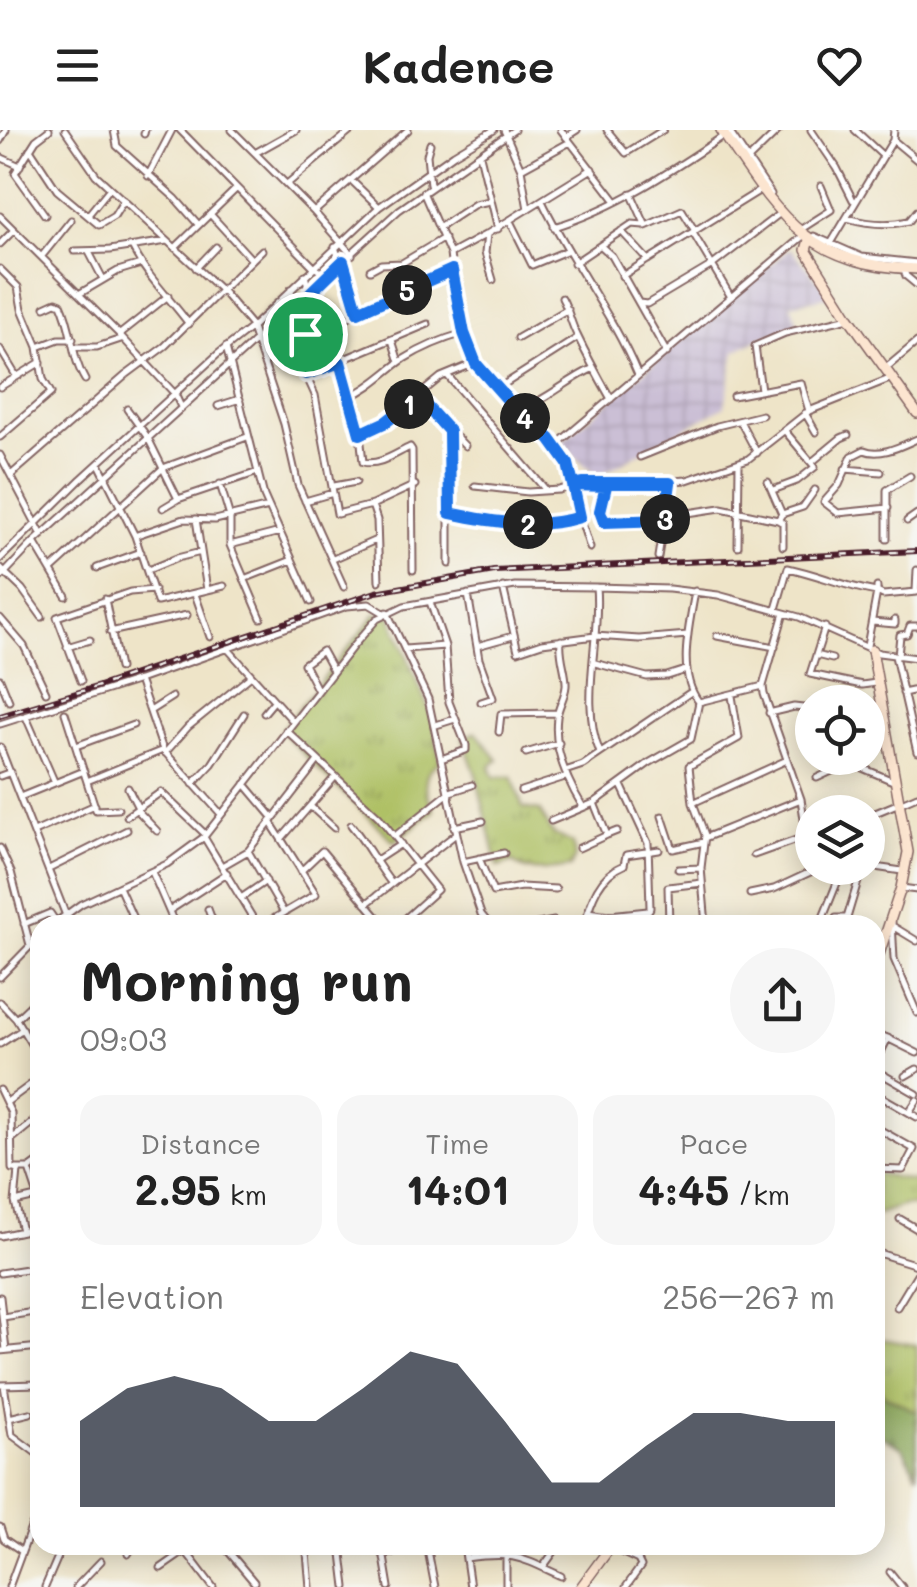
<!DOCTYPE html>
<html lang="en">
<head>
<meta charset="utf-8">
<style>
  body { margin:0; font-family:Mali,sans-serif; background:#f6f6f6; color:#222; height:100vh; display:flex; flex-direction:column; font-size:38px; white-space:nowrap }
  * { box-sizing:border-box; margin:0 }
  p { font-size:32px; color:#767676 }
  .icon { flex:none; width:55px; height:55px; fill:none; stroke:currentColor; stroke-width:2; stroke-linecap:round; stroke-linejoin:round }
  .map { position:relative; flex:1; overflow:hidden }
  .sheet { position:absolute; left:30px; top:785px; width:855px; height:640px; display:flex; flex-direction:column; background:#fff; border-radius:30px; box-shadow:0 5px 25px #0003 }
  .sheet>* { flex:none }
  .buttons { position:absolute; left:795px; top:555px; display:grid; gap:20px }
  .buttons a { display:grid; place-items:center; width:90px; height:90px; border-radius:50%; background:#fff; box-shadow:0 5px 25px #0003; font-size:50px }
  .pin { position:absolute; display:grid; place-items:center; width:85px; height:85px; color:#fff; margin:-42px; border:5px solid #fff; border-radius:50%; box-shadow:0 2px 10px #0007 }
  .km { position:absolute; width:50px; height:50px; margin:-25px; border-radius:50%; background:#222; color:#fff; font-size:28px; line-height:50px; text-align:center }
  .round { display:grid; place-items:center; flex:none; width:105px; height:105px; border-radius:52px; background:#f6f6f6 }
  .summary { display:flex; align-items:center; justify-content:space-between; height:170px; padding:0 50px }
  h1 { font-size:55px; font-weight:700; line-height:75px }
  .stats { display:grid; grid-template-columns:repeat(3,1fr); gap:15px; height:170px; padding:10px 50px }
  .stats div { display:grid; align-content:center; border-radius:25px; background:#f6f6f6; text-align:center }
  .stats b { font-size:42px; font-weight:700 }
  .stats small { font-size:28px; font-weight:400 }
  .stats p { font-size:28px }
  .chart { height:280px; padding:20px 50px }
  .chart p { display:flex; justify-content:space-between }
  .chart svg { width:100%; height:180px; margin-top:10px; fill:#111827; opacity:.7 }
  header { display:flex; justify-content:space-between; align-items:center; height:130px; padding:0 50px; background:#fff; font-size:45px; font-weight:700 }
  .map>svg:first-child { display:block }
  .industrial { fill:url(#industrial-grid) }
  .grass { fill:url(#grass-tufts); stroke:#7c7047; stroke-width:2.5 }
  .forest { fill:url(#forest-firs); stroke:#6a6242; stroke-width:2.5 }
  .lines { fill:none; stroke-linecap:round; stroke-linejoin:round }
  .street-casing { stroke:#836462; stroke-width:9 }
  .secondary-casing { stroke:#836462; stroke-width:12 }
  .street { stroke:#fff; stroke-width:5 }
  .secondary { stroke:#fce5d0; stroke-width:9 }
  .rail-casing { stroke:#4a1f2b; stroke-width:6 }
  .rail { stroke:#f6f6f2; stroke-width:2.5; stroke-dasharray:8; stroke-linecap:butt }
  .route-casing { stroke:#fff; stroke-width:20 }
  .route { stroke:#1a73e8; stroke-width:12 }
</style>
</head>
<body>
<header><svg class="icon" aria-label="menu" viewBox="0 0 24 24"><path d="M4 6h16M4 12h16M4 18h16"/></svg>Kadence<svg class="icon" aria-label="heart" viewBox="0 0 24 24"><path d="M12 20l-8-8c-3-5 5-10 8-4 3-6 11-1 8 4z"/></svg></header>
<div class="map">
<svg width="917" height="1457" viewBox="0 0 917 1457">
  <defs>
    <pattern id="industrial-grid" width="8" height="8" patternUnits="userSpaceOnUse" patternTransform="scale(2.5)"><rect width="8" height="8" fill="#cbbfd5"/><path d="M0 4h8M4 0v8" fill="none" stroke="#b0a4b7"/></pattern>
    <pattern id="grass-tufts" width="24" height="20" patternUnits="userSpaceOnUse" patternTransform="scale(2.5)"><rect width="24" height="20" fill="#aec063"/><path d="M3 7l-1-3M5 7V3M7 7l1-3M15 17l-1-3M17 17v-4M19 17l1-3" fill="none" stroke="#909b52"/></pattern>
    <pattern id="forest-firs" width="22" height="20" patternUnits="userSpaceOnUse" patternTransform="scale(2.5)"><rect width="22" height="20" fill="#8aa659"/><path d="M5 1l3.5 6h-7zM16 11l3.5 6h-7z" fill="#73874a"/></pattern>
  </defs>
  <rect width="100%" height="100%" fill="#f6f6f2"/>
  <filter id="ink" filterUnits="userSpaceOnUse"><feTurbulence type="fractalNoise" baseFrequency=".01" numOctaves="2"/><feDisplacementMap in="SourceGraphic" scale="20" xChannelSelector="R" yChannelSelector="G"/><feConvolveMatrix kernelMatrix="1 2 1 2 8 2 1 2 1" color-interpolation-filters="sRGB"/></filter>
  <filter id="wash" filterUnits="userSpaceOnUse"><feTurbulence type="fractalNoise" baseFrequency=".0048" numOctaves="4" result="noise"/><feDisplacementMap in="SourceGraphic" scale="40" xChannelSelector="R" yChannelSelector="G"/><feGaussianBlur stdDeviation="2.25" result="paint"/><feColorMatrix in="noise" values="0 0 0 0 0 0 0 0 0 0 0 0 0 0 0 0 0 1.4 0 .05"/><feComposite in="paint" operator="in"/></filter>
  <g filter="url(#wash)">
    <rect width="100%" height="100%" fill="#eee4c8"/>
    <path class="industrial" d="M790,118L831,166L791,174L799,196L757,210L735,221L725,276L597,347L560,313Z"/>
    <path class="grass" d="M376,484L390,485L434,592L440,632C418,644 426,661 434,681L394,712C357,674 316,640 281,600Z
      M476,602L498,630L490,637L494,647H512L523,678L540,681L553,704L573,713L575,727L570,737C552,740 526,745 513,732L498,737L476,645L463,608Z
      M875,1043L914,1051L917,1047V1076L905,1075L875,1085Z
      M875,1208L917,1215V1282L884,1265L875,1253Z"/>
    <path class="forest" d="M875,1254L884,1265L917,1282V1345L903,1319L875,1302Z"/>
  </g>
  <g filter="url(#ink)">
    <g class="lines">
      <defs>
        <path id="street" d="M65,0L96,45L223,162L251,195L284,294L298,355L344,457
          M114,0L117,16L175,68L197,93
          M180,0L314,137L327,146
          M232,0L314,82L352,125
          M504,0L521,39L528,79
          M561,0L615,70
          M607,0L626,23L663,0
          M728,0L771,64
          M811,0L837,38L853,70
          M855,0L882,25
          M144,4L145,0
          M566,7L577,0
          M893,10L917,30
          M0,11L6,0
          M30,19L57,60L99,95L114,86L124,70
          M255,23L296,0
          M480,25L498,99
          M0,27L20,36
          M748,30L779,0
          M521,39L570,12
          M148,46L172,0
          M351,50L379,77
          M287,54L352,0
          M430,55L427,25L430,14
          M423,62L450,124
          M631,63L646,96L682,80L695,101
          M542,71C571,132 612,183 638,245
          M314,82L408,0
          M210,84L252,130
          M45,85L15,43L36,10L49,0
          M88,85L110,58
          M0,86L119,204L175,264L181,277
          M847,88C868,94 888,96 909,91L917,81
          M510,91L532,135L566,121
          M440,97L475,74L490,71
          M554,97C615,79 673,40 725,5
          M803,98L831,80L821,56
          M621,101L648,130
          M693,103L731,167
          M487,104L450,124L455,167L475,233L522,285L550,309L559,321L571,343L580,387
          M814,106L862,127L917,133
          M0,114L14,100
          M830,115L893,10L894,0
          M601,116L612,126L667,223
          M132,117C147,147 170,168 189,194
          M335,117L357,182
          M175,118L236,59
          M74,121L110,120L167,111
          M89,122L103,149
          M42,126L71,90
          M574,133L632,94L644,95
          M196,138L216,117
          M903,138L906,146L917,155
          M0,139L18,157L22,179L38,217L43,249L51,263L0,307
          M370,140L381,134L402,133L444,108
          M305,145L314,180L305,203
          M622,146L762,59
          M493,150L485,123L487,104L592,39
          M291,159L300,232L315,265L337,384L372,375L415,355
          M79,164L118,141L141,134
          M562,168C569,181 571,194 577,205C587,226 599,248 611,269
          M639,173L647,174L714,134L779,84
          M45,177L56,172L61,174C73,199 71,227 85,250
          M120,204L168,166
          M295,206L324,198L452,140
          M518,208L568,179
          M392,210L399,232
          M38,217L59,209H73
          M76,217H97L121,209
          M226,217L264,366L311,472
          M0,219L15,244
          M340,231L360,304L363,332C379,336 395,324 410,317L412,320L413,440
          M886,238L917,212
          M306,245L428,194
          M447,245L545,359
          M0,257L41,232
          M500,257L577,208
          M761,260L755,216L785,203L849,188
          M351,266C372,257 385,242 404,229C423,217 443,209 464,203
          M733,266L801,253L809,281
          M418,267L465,316
          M218,276L240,269
          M127,279L148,308L178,369L258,342
          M519,280C548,270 568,249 594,238
          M805,283L816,302
          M740,291L757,323
          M360,304L386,292L441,247L475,233
          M555,316L803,106
          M0,325L42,405
          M640,327L717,296L762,285
          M812,332L841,308L848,305
          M99,334L135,406L157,472L224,456
          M845,339L881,342
          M11,345L126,245L165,216L262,120
          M768,352L782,384L778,390L783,393V416
          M220,354L230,387V415L261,488
          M606,355L600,381L606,392L662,391L681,384L721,378L778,390
          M334,356L356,352
          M475,356L528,362L559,360L583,353L614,355L687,350L748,329L809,281L892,248
          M773,360L797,351L815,337L785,301
          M305,371L333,363
          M372,375L377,390L379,451
          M163,378L178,369
          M888,378L838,383L824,372L839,355L852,326L864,320C881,327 901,316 917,309
          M450,383L527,394L580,387L590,418
          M782,384L803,377L815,360
          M196,389L207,460
          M907,391L917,384
          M137,405L184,389L215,390L269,377
          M887,409V360L910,346
          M34,412L66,466
          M230,415L280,402
          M738,416L739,334
          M658,427L670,353
          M0,429L81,349L218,224L252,197L379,77L454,24L494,0
          M333,429L376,410
          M449,434V301
          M0,438L22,459L42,487
          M97,438L141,422
          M51,440L163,338L247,307
          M148,440L177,428L201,422
          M0,448L34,412L399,80L514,0
          M244,449L292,430
          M503,457L518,521L542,513L595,506L639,509L688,505
          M596,457C601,510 579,572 600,623
          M877,457V462L883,465L917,462
          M916,461L917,440
          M195,464L210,507
          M468,464L479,529L493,568L481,572
          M105,469L119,538
          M430,472L445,516L449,572L466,615V620L441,629
          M776,479L788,438C820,445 846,457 877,462L867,516
          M387,482L428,569L463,732L481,784L490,795
          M784,483L763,556L764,564L801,669L805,696L810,705
          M0,488L24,516L46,562
          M872,492L895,494V490
          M825,497L810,544L862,555L876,553
          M110,502L187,485
          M717,506L775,517
          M561,510C559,527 567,543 566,556C565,567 558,577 557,587C553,619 567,651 583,677
          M477,516L513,506
          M67,517L90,510
          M227,518L293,591
          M405,519L445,516
          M816,525L832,529
          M895,526L917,622
          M898,526L900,505L907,504L910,496H917
          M595,533L647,547L667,546L686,540
          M0,549L9,571
          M139,550L163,620L221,684
          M81,551L57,487L130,462L154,460
          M318,561L304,534L322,521L333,541
          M903,563L917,560
          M699,572L763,556
          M150,581L172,567
          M65,583L96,680L118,679
          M264,583L274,571
          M769,583L794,577L812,579
          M26,587L54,651
          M868,588L884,590
          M0,594L139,550L347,476L369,474L384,483
          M436,595L455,589
          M286,600L379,687L437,760L398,795
          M499,602L501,584L557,583
          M76,616L133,595
          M0,617L65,783L73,795
          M165,623L188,597L251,546
          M526,623L559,613
          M839,628L893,651
          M565,641L583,635L691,562
          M0,646L11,642
          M817,648L851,632
          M87,651L163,620
          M193,654L212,634L244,584
          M245,654L272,686
          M128,658L138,678
          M521,661L565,647
          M20,667L84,641
          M695,672L787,630
          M594,673L607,705L617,701
          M901,673L917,666
          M310,676L334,698
          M137,680L157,701
          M127,686L161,662L204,703
          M662,686L673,719L704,712
          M868,686L897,674
          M551,691L594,673L649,633L691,609L699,572C676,543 690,494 695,461
          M351,695C367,714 376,734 392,754
          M454,697L483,691
          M34,702L95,675
          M395,706L450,662L472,655
          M204,707L257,795
          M707,707L801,669
          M282,708L335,647
          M0,718L11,742L30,815
          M579,718L607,705
          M248,721L284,783
          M754,725L810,705
          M479,728L493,762L521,757L556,759
          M375,731L401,714
          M463,732L504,723
          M222,736L248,721L317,632
          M868,736L902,741
          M49,739L127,700
          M678,739L701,738
          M301,741L322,721L384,795
          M152,742L175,795
          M119,757L136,795
          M901,758L917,760
          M750,764L774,759L819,738
          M241,768L266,751
          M366,774L456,704
          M208,779L214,795
          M169,781L227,743
          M588,782L609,785L648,781L650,778L648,713L621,655
          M892,792L894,829L917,883
          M24,794L50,783L56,792
          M52,795L81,774L167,734L204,707L354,515L377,489L404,476L515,456L596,457L669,459L718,465L799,487L879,523L917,528
          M263,795L316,764L271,693
          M333,795L341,789
          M533,795L554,791
          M584,795C591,770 599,745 624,735L626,725L659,720
          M669,795L668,757L702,753
          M706,795L701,738L705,705L693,673L689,636L739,608L732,566
          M781,795L801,788L820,795L843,738
          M832,795L836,788H847L862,738
          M894,797L917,811
          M0,847L40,806
          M0,872L16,889L40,929
          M16,889L40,866
          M875,902L917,923
          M0,914L23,899
          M875,934L888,908
          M875,940L917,964
          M905,946L917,939
          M0,960L11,983L12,1039H29L40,1031
          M875,963L917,987
          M7,972L30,955
          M909,982L917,970
          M875,997L914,1019
          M12,1009L40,986
          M29,1039L38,1066L40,1065
          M875,1039L903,1040L914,1019
          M18,1041L15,1072L22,1101
          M15,1072L36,1067
          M900,1089L917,1099
          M0,1106L40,1097
          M875,1122L917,1135
          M0,1143L40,1137
          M0,1167L6,1220
          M897,1177L917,1144
          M3,1187L40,1181
          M0,1221L40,1217
          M0,1255L40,1254
          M4,1255L12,1305L40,1326
          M9,1288L30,1283
          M0,1397L4,1409L20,1420
          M181,1415L213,1457
          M223,1415L254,1452
          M341,1415L346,1457
          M382,1415L389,1457
          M427,1415L435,1457
          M464,1415L470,1457
          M612,1418L638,1430L641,1436L626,1457
          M341,1421L375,1415
          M307,1423L310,1457
          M506,1423V1457
          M128,1424L134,1415
          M383,1425L426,1415
          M466,1428C514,1422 518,1426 561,1446
          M543,1437L559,1415
          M161,1438L184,1422
          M890,1442L902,1457
          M9,1457L32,1395
          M45,1457L63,1415
          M76,1457L101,1431"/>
        <path id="secondary" d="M721,0C778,84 806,136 917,139
          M809,110L806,120L849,188L917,283
          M872,520L908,722L901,758L875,836
          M581,1457L612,1415"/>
      </defs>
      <use href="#street" class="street-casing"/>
      <use href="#secondary" class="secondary-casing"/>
      <use href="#street" class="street"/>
      <use href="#secondary" class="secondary"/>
      <defs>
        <path id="rail" d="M0,586L99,556L376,462L494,441L917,421"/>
      </defs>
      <use href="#rail" class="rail-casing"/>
      <use href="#rail" class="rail"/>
    </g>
  </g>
  <g class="lines" filter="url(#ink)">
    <defs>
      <path id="route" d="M305,204L295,206L306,244L340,232L360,304L386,292L418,267L449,301L450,383C492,392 538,400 580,387L573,355L584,353H670L665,390L604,392L600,381L606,356L573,355L568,334L550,309L522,286L476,234L464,203L452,140L358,182L343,131L311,162L314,180L305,204"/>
    </defs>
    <use href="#route" class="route-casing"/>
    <use href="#route" class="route"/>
  </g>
</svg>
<div class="buttons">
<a><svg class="icon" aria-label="locate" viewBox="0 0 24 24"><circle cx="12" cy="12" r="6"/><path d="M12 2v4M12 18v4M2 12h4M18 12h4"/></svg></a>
<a><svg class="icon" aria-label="layers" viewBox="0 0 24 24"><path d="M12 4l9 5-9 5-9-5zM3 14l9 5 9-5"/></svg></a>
</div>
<div class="pin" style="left:305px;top:204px;background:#1e9e55"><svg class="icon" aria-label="arrive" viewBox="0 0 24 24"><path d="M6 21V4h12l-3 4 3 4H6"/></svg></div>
<b class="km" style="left:409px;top:274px">1</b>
<b class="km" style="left:528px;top:394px">2</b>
<b class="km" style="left:665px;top:389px">3</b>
<b class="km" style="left:525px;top:288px">4</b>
<b class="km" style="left:407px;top:160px">5</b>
<section class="sheet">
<div class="summary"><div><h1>Morning run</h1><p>09:03</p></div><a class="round"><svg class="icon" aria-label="share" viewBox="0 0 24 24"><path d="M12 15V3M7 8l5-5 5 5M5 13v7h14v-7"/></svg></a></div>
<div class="stats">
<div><p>Distance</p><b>2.95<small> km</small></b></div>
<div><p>Time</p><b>14:01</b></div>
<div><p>Pace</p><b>4:45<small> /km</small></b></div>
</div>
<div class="chart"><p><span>Elevation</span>256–267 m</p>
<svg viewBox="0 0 160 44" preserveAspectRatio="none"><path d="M0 44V23L10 15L20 12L30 15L40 23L50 23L60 15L70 6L80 9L90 23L100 38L110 38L120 29L130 21L140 21L150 23L160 23V44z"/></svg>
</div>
</section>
</div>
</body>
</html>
